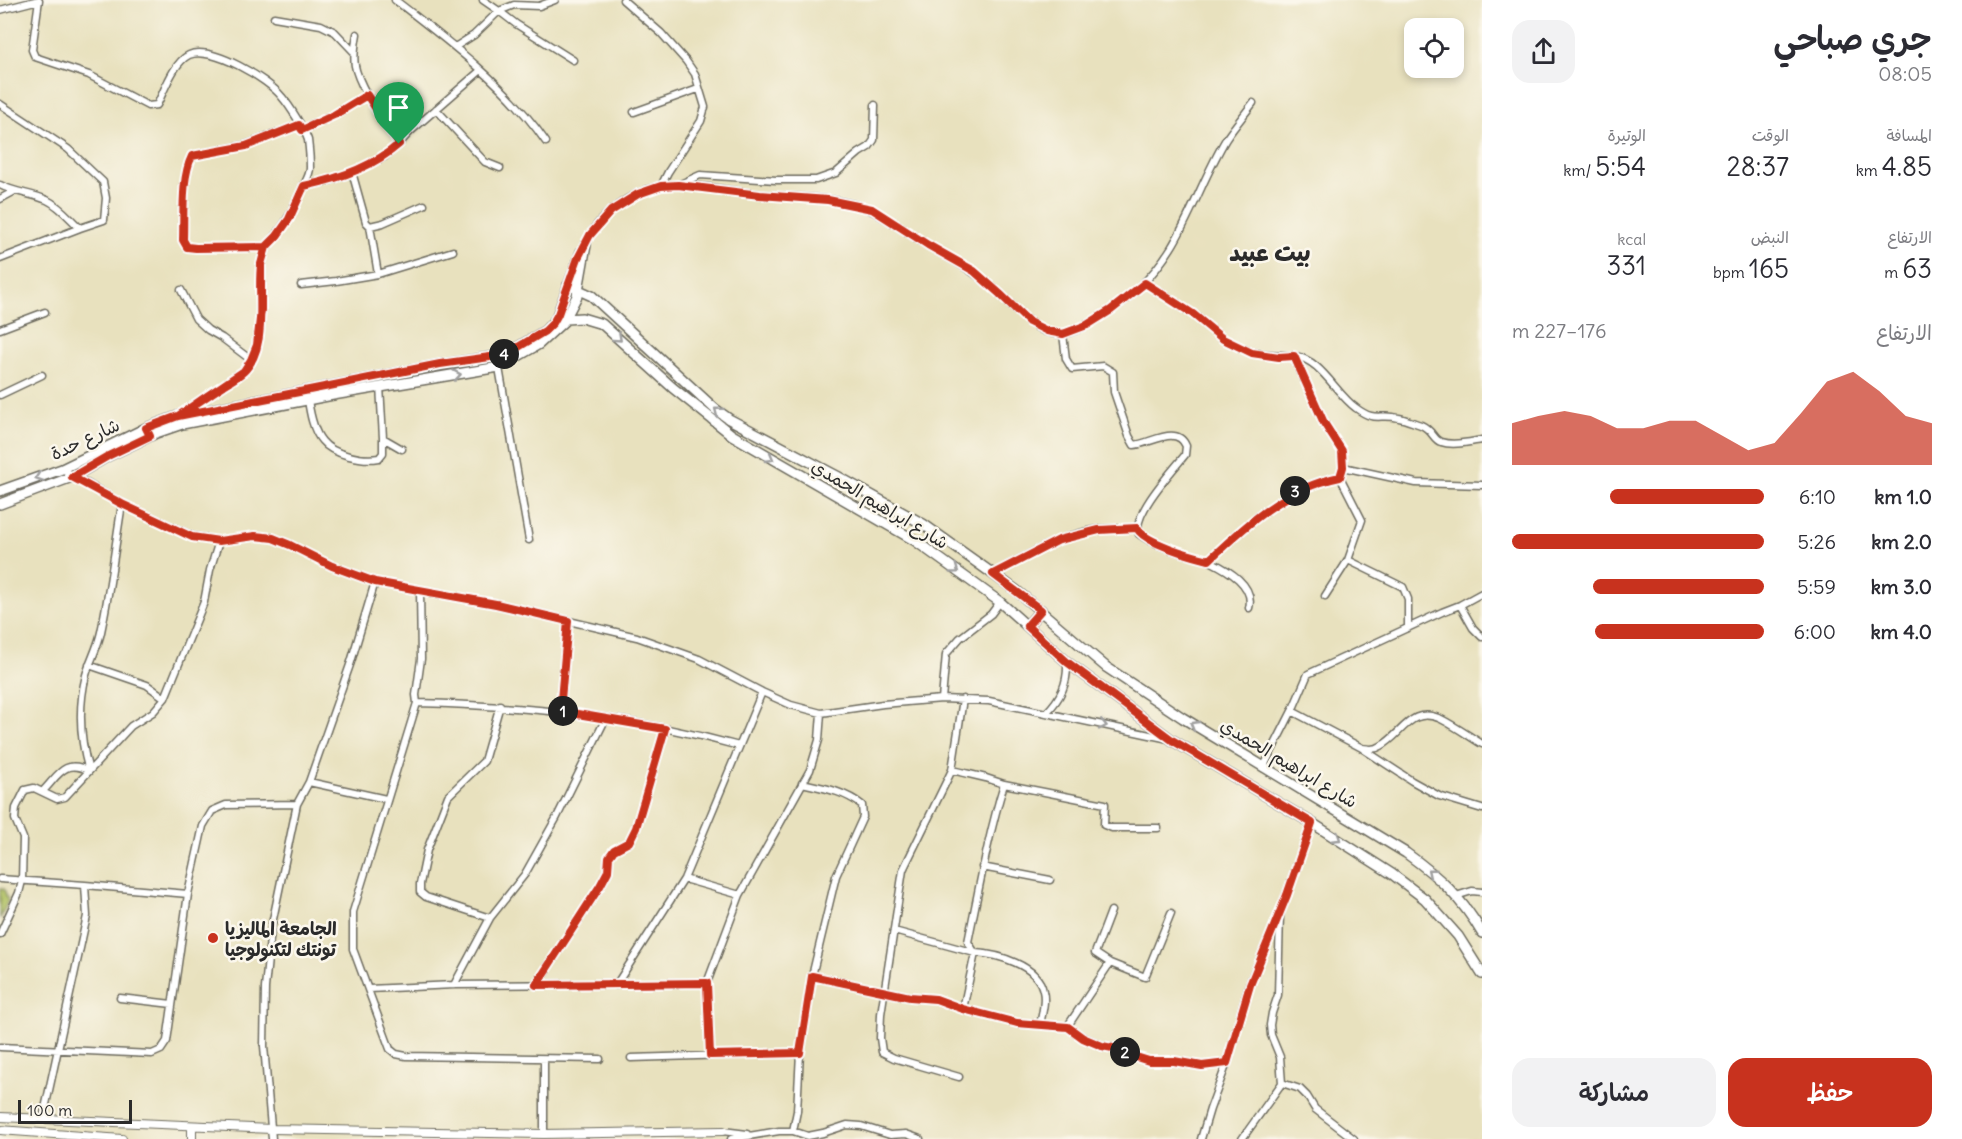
<!DOCTYPE html>
<html lang="ar">
<head>
<meta charset="utf-8">
<style>
  body { margin:0; font-family:Delius,"Playpen Sans Arabic",sans-serif; background:#f2f2f3; color:#2b2b33; direction:rtl; height:100vh; display:flex; flex-direction:column; font-size:22px; white-space:nowrap }
  * { box-sizing:border-box; margin:0 }
  p { font-size:20px; color:#7c7c81 }
  .icon { flex:none; width:33px; height:33px; fill:none; stroke:currentColor; stroke-width:2; stroke-linecap:round; stroke-linejoin:round }
  .map { position:relative; flex:1; overflow:hidden; direction:ltr }
  .drawer { display:flex; flex-direction:column; background:#fff; width:480px }
  .drawer>* { flex:none }
  .fabs { position:absolute; left:1404px; top:18px; display:grid; gap:12px }
  .fabs a { display:grid; place-items:center; width:60px; height:60px; border-radius:12px; background:#fff; box-shadow:0 3px 9px #0003; font-size:30px }
  .scale { position:absolute; left:18px; bottom:15px; width:114px; box-sizing:border-box; padding-left:6px; border:3px solid #2b2b2b; border-top:0; font-size:16px; line-height:21px; white-space:nowrap; color:#2b2b2b; -webkit-text-stroke:4px #fbf7ec; paint-order:stroke }
  .pin { position:absolute; display:grid; place-items:center; width:51px; height:51px; color:#fff; margin:-62px -26px; border-radius:50% 50% 50% 0; rotate:-45deg; box-shadow:0 0 6px #0007 }
  .pin .icon { rotate:45deg }
  .km { position:absolute; width:30px; height:30px; margin:-15px; border-radius:50%; background:#222; color:#fff; font-size:16px; line-height:30px; text-align:center }
  .round { display:grid; place-items:center; flex:none; width:63px; height:63px; border-radius:18px; background:#f2f2f3 }
  .headline { display:flex; align-items:center; justify-content:space-between; height:102px; padding:0 30px }
  h1 { font-size:33px; font-weight:600; line-height:45px }
  .metrics { display:grid; grid-template-columns:repeat(3,1fr); gap:9px; height:102px; padding:6px 30px }
  .metrics div { display:grid; align-content:center }
  .metrics b { font-size:26px; font-weight:600 }
  .metrics small { font-size:16px; font-weight:400 }
  .metrics p { font-size:16px }
  .chart { height:168px; padding:12px 30px }
  .chart p { display:flex; justify-content:space-between }
  .chart svg { width:100%; height:108px; margin-top:6px; fill:#c8321e; opacity:.7 }
  .primary-button { display:flex; gap:12px; margin-top:auto; padding:12px 30px }
  .primary-button a { flex:1; height:69px; border-radius:18px; background:#c8321e; color:#fff; font-size:24px; font-weight:600; line-height:69px; text-align:center }
  .primary-button a+a { background:#f2f2f3; color:#2b2b33 }
  ul { padding:0 30px; list-style:none; font-size:20px }
  li { display:grid; grid-template-columns:96px 72px 1fr; align-items:center; height:45px }
  li i { height:15px; border-radius:8px; background:#c8321e }
  main { display:flex; flex:1; min-height:0 }
  .map>svg:first-child { display:block }
  .green { fill:#b2c265; stroke:#6e7648; stroke-width:1.5 }
  .lines { fill:none; stroke-linecap:round; stroke-linejoin:round }
  .minor-casing { stroke:#6d6b5e; stroke-width:9 }
  .tertiary-casing { stroke:#6d6b5e; stroke-width:10 }
  .primary-casing { stroke:#6d6b5e; stroke-width:12 }
  .minor { stroke:#fff; stroke-width:6 }
  .tertiary { stroke:#fff; stroke-width:8 }
  .primary { stroke:#fff; stroke-width:9 }
  .oneway { stroke:#a0a0a0 }
  .route-casing { stroke:#fff; stroke-width:12 }
  .route { stroke:#c8321e; stroke-width:8 }
  .poi-dot { fill:#c8321e; stroke:#fbf7ec; stroke-width:2 }
  .labels { text-anchor:middle; dominant-baseline:central; stroke-width:5; stroke-linejoin:round; paint-order:stroke }
  .street-label { font-size:18px; fill:#2b2b2b; stroke:#fbf7ec }
  .poi-label { font-size:18px; font-weight:bold; fill:#2b2b2b; stroke:#fbf7ec; text-anchor:start }
  .district-label { font-size:24px; font-weight:bold; fill:#2b2b2b; stroke:#fbf7ec }
</style>
</head>
<body>
<main>
<section class="drawer">
<div class="headline"><div><h1>جري صباحي</h1><p>08:05</p></div><a class="round"><svg class="icon" aria-label="share" viewBox="0 0 24 24"><path d="M12 15V3M7 8l5-5 5 5M5 13v7h14v-7"/></svg></a></div>
<div class="metrics">
<div><p>المسافة</p><b>4.85<small> km</small></b></div>
<div><p>الوقت</p><b>28:37</b></div>
<div><p>الوتيرة</p><b>5:54<small> /km</small></b></div>
</div>
<div class="metrics">
<div><p>الارتفاع</p><b>63<small> m</small></b></div>
<div><p>النبض</p><b>165<small> bpm</small></b></div>
<div><p>kcal</p><b>331</b></div>
</div>
<div class="chart"><p><span>الارتفاع</span>176–227 m</p>
<svg viewBox="0 0 160 44" preserveAspectRatio="none"><path d="M0 44V27L10 24L20 22L30 24L40 29L50 29L60 26L70 26L80 32L90 38L100 35L110 23L120 10L130 6L140 14L150 24L160 27V44z"/></svg>
</div>
<ul>
<li><b>1.0 km</b>6:10<i style="width:61%"></i></li>
<li><b>2.0 km</b>5:26<i style="width:100%"></i></li>
<li><b>3.0 km</b>5:59<i style="width:68%"></i></li>
<li><b>4.0 km</b>6:00<i style="width:67%"></i></li>
</ul>
<div class="primary-button"><a>حفظ</a><a>مشاركة</a></div>
</section>
<div class="map">
<svg width="1482" height="1139" viewBox="0 0 1482 1139">
  <rect width="100%" height="100%" fill="#fbf7ec"/>
  <filter id="ink" filterUnits="userSpaceOnUse"><feTurbulence type="fractalNoise" baseFrequency=".0167" numOctaves="2"/><feDisplacementMap in="SourceGraphic" scale="12" xChannelSelector="R" yChannelSelector="G"/><feConvolveMatrix kernelMatrix="1 2 1 2 8 2 1 2 1" color-interpolation-filters="sRGB"/></filter>
  <filter id="wash" filterUnits="userSpaceOnUse"><feTurbulence type="fractalNoise" baseFrequency=".008" numOctaves="4" result="noise"/><feDisplacementMap in="SourceGraphic" scale="24" xChannelSelector="R" yChannelSelector="G"/><feGaussianBlur stdDeviation="1.35" result="paint"/><feColorMatrix in="noise" values="0 0 0 0 0 0 0 0 0 0 0 0 0 0 0 0 0 1.4 0 .05"/><feComposite in="paint" operator="in"/></filter>
  <g filter="url(#wash)">
    <rect width="100%" height="100%" fill="#e8e1be"/>
    <path class="green" d="M0,888L4,889L8,901L0,919Z"/>
  </g>
  <g filter="url(#ink)">
    <g class="lines">
      <defs>
        <path id="minor" d="M395,0C447,40 509,87 546,142
          M483,0L499,11L514,5L539,6L555,0
          M623,0L661,33L686,61L695,74L705,107L701,121L668,172L661,186
          M0,10L39,0L32,50L35,57L89,75L148,106L157,105C164,91 174,62 189,55C211,45 268,79 282,97C289,105 305,130 308,140C309,148 310,159 310,168C310,175 305,182 302,189C293,211 283,230 266,247L196,248L187,247L183,240C184,215 181,178 192,156L246,145L299,125
          M274,17L321,25L335,32L354,52
          M357,34C352,62 353,69 367,95
          M455,47L474,35L499,11L516,24L573,60
          M0,104L68,149L103,182L106,198L104,220L80,228C70,219 60,206 47,200C31,193 16,193 0,185
          M436,109L485,162L500,168
          M634,112L698,89
          M302,130L334,115L367,95L399,144L384,157L352,172L366,222L370,226L383,223L424,205
          M399,144L411,131L480,71
          M678,185L700,175L776,180H816L836,173L859,153L869,147L874,140L875,105
          M304,186L331,180L352,172
          M0,199L13,192
          M370,226L378,274
          M586,245C596,215 631,192 661,186C687,181 729,191 756,194C796,199 849,194 883,217C899,226 914,237 929,246C955,261 978,273 1000,294C1017,309 1037,337 1063,334C1076,332 1090,323 1100,317C1129,300 1153,277 1171,248C1192,214 1205,174 1226,139C1234,127 1244,115 1253,103
          M0,259L80,228
          M1145,283L1193,314L1223,339L1252,353L1294,356L1324,423L1342,451L1343,467L1340,477L1362,520L1348,560L1403,587L1408,599V628
          M301,285L336,281L378,274L453,251
          M181,290L196,319L208,330L222,338L251,360
          M0,329L45,312
          M1063,334L1066,359L1072,369L1103,366L1113,372L1114,392L1129,436L1134,445C1150,444 1177,424 1186,446L1185,455C1173,470 1131,515 1139,534C1148,541 1171,550 1183,553C1192,556 1202,557 1210,561C1228,570 1255,585 1249,608
          M497,356L529,540
          M1294,356C1321,359 1335,393 1356,408C1376,423 1379,413 1399,418C1406,419 1414,423 1421,425C1433,430 1433,440 1441,442C1453,446 1469,442 1482,440
          M380,386L383,438L402,449
          M0,395L42,375
          M308,400C310,413 313,431 322,441C333,455 363,461 379,458L383,453V438
          M182,413L244,371L251,360L257,345L260,327L261,264L266,247
          M1343,467L1416,483L1482,485
          M62,469L122,504L192,536L219,541L255,536L273,538L290,545L332,566L375,582L496,604L637,637L699,659L762,692L791,705L821,713L883,704L942,699L989,701L1169,739
          M1209,560C1248,524 1286,487 1340,477
          M993,574C1026,556 1062,534 1100,529C1112,528 1125,529 1137,528
          M420,590L421,659L416,695L417,703L353,912V949L390,1049L396,1054L406,1056L600,1059
          M1325,596L1348,560
          M1460,605L1473,628L1482,637
          M89,665L147,685L165,698
          M942,699L946,654L960,638L991,614L1000,602
          M417,703C528,706 632,716 739,746
          M560,711L568,621
          M1292,711L1362,748C1369,749 1375,750 1381,746C1402,735 1411,705 1441,719C1455,726 1469,736 1482,744
          M1046,713C1061,698 1068,683 1067,662
          M1363,749L1412,781L1439,796L1482,809
          M1263,768L1292,711L1308,674L1442,612L1460,605L1482,593
          M952,770L986,778L1004,784L1105,804L1104,825L1112,828H1158
          M89,771C80,740 78,707 86,675C90,661 98,647 101,632C110,590 115,547 122,504
          M309,782L386,799
          M43,791C58,776 64,758 89,771
          M982,867L1050,880
          M0,879L85,885L188,894
          M684,879L740,895
          M1456,896L1472,891L1482,892
          M1111,911L1095,953L1110,963L1145,977L1171,913
          M490,918L426,897L420,892V884L427,850L448,796L484,761L500,705
          M894,931L975,953C997,954 1038,965 1043,991C1046,1001 1042,1014 1040,1025
          M0,934L19,893L22,881L23,838L15,819L16,808L25,790L34,788L57,799L65,797L131,726L153,712L165,698L204,602L210,570L219,541
          M812,976L910,997L936,999L963,1009L1017,1023L1067,1027L1083,1037L1103,1046L1118,1049L1133,1056L1149,1061H1174L1202,1066L1227,1063
          M454,985L490,918L525,874L557,817L606,718
          M536,985L600,887L608,871L609,857L614,850L629,842L636,828L665,729
          M616,985L684,879L762,692
          M369,989L454,985L707,983
          M120,998L172,1004
          M963,1009L975,953L968,942C979,889 988,836 1004,784
          M1067,1027L1110,963
          M0,1047L152,1054L161,1050L167,1041L188,894L203,826L212,811L226,805L297,804
          M710,1055L707,983L740,895L810,770L819,740L821,713
          M631,1058L800,1053
          M544,1059V1134
          M959,1077L894,1058L882,1052L880,1038L881,1014L903,870L952,770L963,699
          M1282,1083L1300,1089L1307,1096L1315,1109L1354,1139
          M43,1118L87,916L85,885
          M723,1131L747,1134
          M793,1131L797,1111L800,1053L812,976L836,876L863,817L862,805C844,791 824,788 802,783
          M272,1139L264,1046L265,988L271,929L297,804L309,782L351,662L375,582
          M731,1139L779,1131H793L808,1136L823,1133L847,1125L861,1126L890,1135L906,1134L920,1139
          M1201,1139L1210,1109L1227,1063L1249,985L1278,917
          M1242,1139L1282,1083L1280,1057L1271,1035L1270,1025L1272,1013L1278,995L1280,913L1312,823"/>
        <path id="tertiary" d="M0,1117L272,1129L544,1134L723,1131
          M0,1130L122,1139
          M192,1139V1126"/>
        <path id="primary" d="M568,285L592,296L715,409L729,419L837,476L923,524L1017,591L1106,667L1183,718L1406,853C1438,876 1462,898 1482,933
          M566,319L582,318L602,324L673,388L732,435L914,540L1000,602L1067,662L1172,740L1312,823L1392,874L1425,899L1458,936L1482,974
          M0,491L62,469L146,428L178,416L440,365L497,356L510,352L545,331L556,319L581,252
          M0,504L72,477L108,456L156,433L182,424L333,395L499,367L539,344L564,321L577,296L586,245
          M1027,626L1041,610"/>
      </defs>
      <use href="#minor" class="minor-casing"/>
      <use href="#tertiary" class="tertiary-casing"/>
      <use href="#primary" class="primary-casing"/>
      <use href="#minor" class="minor"/>
      <use href="#tertiary" class="tertiary"/>
      <use href="#primary" class="primary"/>
    </g>
    <defs><path id="oneway-chevron" d="M-2-3.5L2.5 0L-2 3.5" fill="none" stroke-width="1.6" stroke-linecap="round" stroke-linejoin="round" transform="scale(1.5)"/></defs>
    <g class="oneway">
      <use href="#oneway-chevron" transform="translate(618 338) rotate(42)"/>
      <use href="#oneway-chevron" transform="translate(457 375) rotate(-9)"/>
      <use href="#oneway-chevron" transform="translate(718 411) rotate(-142)"/>
      <use href="#oneway-chevron" transform="translate(770 458) rotate(30)"/>
      <use href="#oneway-chevron" transform="translate(39 477) rotate(161)"/>
      <use href="#oneway-chevron" transform="translate(955 570) rotate(36)"/>
      <use href="#oneway-chevron" transform="translate(1103 725) rotate(12)"/>
      <use href="#oneway-chevron" transform="translate(1194 725) rotate(-149)"/>
      <use href="#oneway-chevron" transform="translate(1337 838) rotate(33)"/>
      <use href="#oneway-chevron" transform="translate(1431 872) rotate(-141)"/>
    </g>
  </g>
  <g class="lines" filter="url(#ink)">
    <defs>
      <path id="route" d="M399,144C373,167 338,179 304,186L289,219L277,236L266,247L261,264V310L257,345L251,360L244,371L178,416L146,428L150,436L108,456L72,477L122,504L192,537L219,541L255,536L273,538L290,545L332,566L375,582L496,604L568,621L560,711L665,729L636,828L629,842L614,850L609,857L608,871L600,886L536,985L707,983L710,1055L800,1053L812,976L910,997L936,999L963,1009L1017,1023L1068,1027L1083,1038L1102,1046L1118,1049L1133,1056L1149,1061H1174L1202,1066L1227,1063L1250,985L1287,895L1312,823L1172,740L1067,662L1027,626L1041,610L993,574L1059,540L1099,530L1137,528C1144,543 1193,556 1209,560C1248,523 1286,488 1340,477L1343,467L1342,451L1324,423L1294,356L1279,357L1252,353L1223,339L1193,314L1145,283L1111,310L1087,325L1063,334L1047,331L1029,322L1000,294L974,271L928,245L872,209L828,200L760,195L678,185L661,186L638,194L611,211L590,235L578,258L558,314L553,323L545,331L510,352L497,356L440,364L178,416C193,406 208,395 224,385C230,381 238,377 243,372C269,348 257,296 261,265C262,259 264,253 266,247L196,248L187,247L183,240C184,215 181,178 192,156L246,146L299,125L302,130L334,115L367,95L399,144"/>
    </defs>
    <use href="#route" class="route-casing"/>
    <use href="#route" class="route"/>
  </g>
  <circle class="poi-dot" cx="213" cy="938" r="6"/>
  <g class="labels">
    <g class="street-label">
      <text transform="translate(85 439) rotate(-25)">شارع حدة</text>
      <text transform="translate(880 504) rotate(31)">شارع ابراهيم الحمدي</text>
      <text transform="translate(1289 763) rotate(31)">شارع ابراهيم الحمدي</text>
    </g>
    <g class="poi-label">
      <text x="225" y="928">الجامعة الماليزيا<tspan x="225" dy="21">تونتك لتكنولوجيا</tspan></text>
    </g>
    <g class="district-label">
      <text x="1270" y="252">بيت عبيد</text>
    </g>
  </g>
</svg>
<div class="fabs">
<a><svg class="icon" aria-label="locate" viewBox="0 0 24 24"><circle cx="12" cy="12" r="6"/><path d="M12 2v4M12 18v4M2 12h4M18 12h4"/></svg></a>
</div>
<div class="scale">100 m</div>
<div class="pin" style="left:399px;top:144px;background:#1e9e55"><svg class="icon" aria-label="arrive" viewBox="0 0 24 24"><path d="M6 21V4h12l-3 4 3 4H6"/></svg></div>
<b class="km" style="left:563px;top:711px">1</b>
<b class="km" style="left:1125px;top:1052px">2</b>
<b class="km" style="left:1295px;top:491px">3</b>
<b class="km" style="left:504px;top:354px">4</b>
</div>
</main>
</body>
</html>
